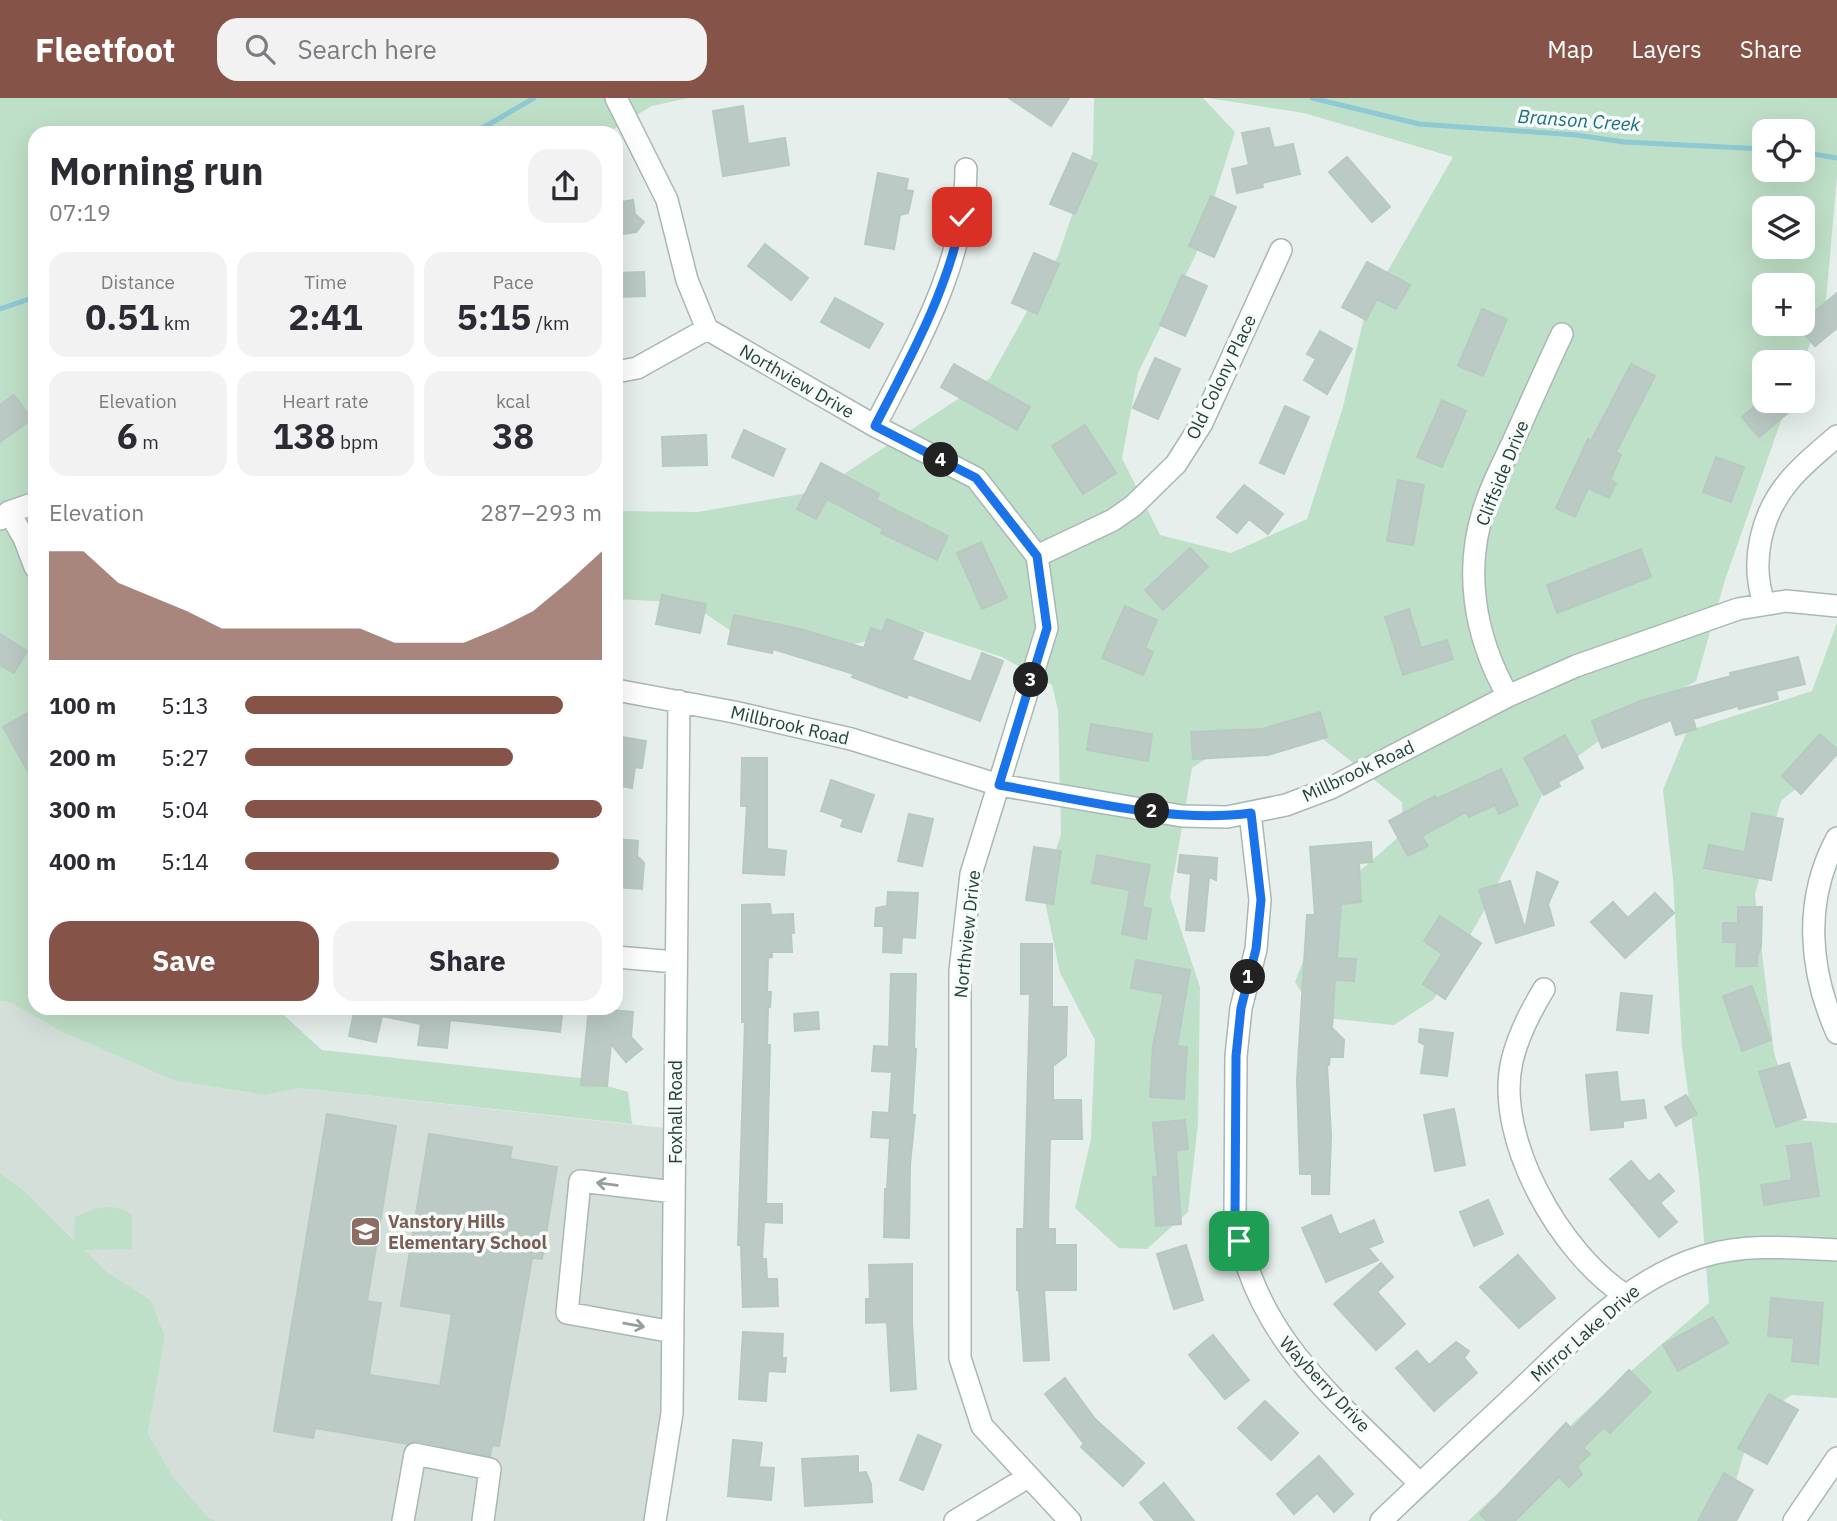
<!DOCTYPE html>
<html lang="en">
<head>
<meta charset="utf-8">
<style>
  body { margin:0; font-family:"IBM Plex Sans",sans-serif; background:#f2f2f3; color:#2b2b33; height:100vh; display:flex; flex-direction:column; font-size:26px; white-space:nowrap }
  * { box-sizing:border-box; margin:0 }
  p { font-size:23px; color:#7c7c81 }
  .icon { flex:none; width:38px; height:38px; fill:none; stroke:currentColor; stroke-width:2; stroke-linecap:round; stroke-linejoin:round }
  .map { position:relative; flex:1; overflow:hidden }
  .details { position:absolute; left:28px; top:28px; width:595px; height:889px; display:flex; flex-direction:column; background:#fff; border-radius:21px; box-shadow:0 7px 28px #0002 }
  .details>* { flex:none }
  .buttons { position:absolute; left:1752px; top:21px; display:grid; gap:14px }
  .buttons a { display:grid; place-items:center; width:63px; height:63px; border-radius:14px; background:#fff; box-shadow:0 7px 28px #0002; font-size:35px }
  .pin { position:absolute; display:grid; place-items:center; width:60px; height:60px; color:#fff; margin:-30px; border-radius:14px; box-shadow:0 4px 10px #0006 }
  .km { position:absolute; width:35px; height:35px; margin:-18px; border-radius:50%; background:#222; color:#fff; font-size:19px; line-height:35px; text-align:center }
  .round { display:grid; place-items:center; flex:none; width:74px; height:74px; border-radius:21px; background:#f2f2f3 }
  .headline { display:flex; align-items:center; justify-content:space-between; height:119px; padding:0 21px }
  h1 { font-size:38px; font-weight:700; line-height:52px }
  .figures { display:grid; grid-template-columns:repeat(3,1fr); gap:10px; height:119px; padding:7px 21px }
  .figures div { display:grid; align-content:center; border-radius:18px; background:#f2f2f3; text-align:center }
  .figures b { font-size:35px; font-weight:700 }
  .figures small { font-size:19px; font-weight:400 }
  .figures p { font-size:19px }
  .chart { height:196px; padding:14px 21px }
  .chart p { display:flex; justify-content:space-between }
  .chart svg { width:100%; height:126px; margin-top:7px; fill:#855347; opacity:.7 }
  .button { display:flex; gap:14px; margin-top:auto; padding:14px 21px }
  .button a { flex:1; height:80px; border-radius:21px; background:#855347; color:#fff; font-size:28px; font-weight:700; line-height:80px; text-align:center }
  .button a+a { background:#f2f2f3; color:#2b2b33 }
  ul { padding:0 21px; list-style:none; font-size:23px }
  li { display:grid; grid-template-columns:112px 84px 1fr; align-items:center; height:52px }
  li i { height:18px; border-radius:9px; background:#855347 }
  header { display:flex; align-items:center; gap:42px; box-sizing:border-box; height:98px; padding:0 35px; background:#855347; color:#fff }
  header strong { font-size:33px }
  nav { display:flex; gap:38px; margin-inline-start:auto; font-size:24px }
  .search { width:490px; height:63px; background:#f2f2f3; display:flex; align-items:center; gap:18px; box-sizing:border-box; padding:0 24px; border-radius:21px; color:#7c7c81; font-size:26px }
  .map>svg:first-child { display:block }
  .built { fill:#d4dfda }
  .green { fill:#bfe0c8; fill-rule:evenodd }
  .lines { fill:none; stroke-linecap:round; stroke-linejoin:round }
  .stream { stroke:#8ec9d4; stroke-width:5 }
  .building { fill:#bbcac4; stroke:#b8c9c2; stroke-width:2 }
  .minor-casing { stroke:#a8b8b2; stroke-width:24 }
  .minor { stroke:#fff; stroke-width:21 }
  .oneway { stroke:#92a09c }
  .route-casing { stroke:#fff; stroke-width:14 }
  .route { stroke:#1a73e8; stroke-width:9 }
  .labels { text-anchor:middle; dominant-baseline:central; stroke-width:7; stroke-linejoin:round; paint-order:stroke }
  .street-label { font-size:18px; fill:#24423a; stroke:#f7fbf9 }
  .education-label { font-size:18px; font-weight:bold; fill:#785e54; stroke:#f7fbf9; text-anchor:start }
  .water-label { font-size:19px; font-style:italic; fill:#1c6f80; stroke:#f7fbf9 }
</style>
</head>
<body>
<header>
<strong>Fleetfoot</strong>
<div class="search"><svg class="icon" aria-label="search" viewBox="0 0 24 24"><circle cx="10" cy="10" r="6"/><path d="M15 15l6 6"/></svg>Search here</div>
<nav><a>Map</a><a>Layers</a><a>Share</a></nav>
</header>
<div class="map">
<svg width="1837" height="1423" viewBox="0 0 1837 1423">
  <rect width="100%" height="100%" fill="#e6efeb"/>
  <path class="built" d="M0,903L9,904L62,934L175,983L265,997L298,990L664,1030V1304L647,1423H217L209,1420L174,1380L148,1335L165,1238L151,1202L107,1174L24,1092L0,1075Z"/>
  <path class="green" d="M0,0H688L652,8L607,35H35V910H276L322,952L580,980L628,994L632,1026L299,990L265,997L175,983L62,934L9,904L0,903Z
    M1094,0H1203L1235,34L1196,156L1138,275L1122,360L1160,437L1231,455L1307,421L1343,309L1366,211L1453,59L1304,15L1208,0H1837V78L1826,203L1803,265L1764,264V303H1788L1725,482L1696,583L1618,629L1552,677L1485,811L1434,901L1394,927L1316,919L1295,884L1327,802L1403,735L1402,704L1318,637L1232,644L1192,670L1170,799L1200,889L1198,1026L1188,1114L1147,1151L1119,1150L1075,1110L1091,1041L1095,942L1060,875L1043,794L1061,736L1058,612L1052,587L1002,559L920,532L826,552L757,551L690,505L616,501V413L698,414L818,393L990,280L1058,158L1093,55ZM1764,33H1802V72H1764ZM1764,110H1802V149H1764ZM1764,187H1802V226H1764Z
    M1837,525V656L1781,703L1755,796L1774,955L1797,1022L1837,1025V1300L1792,1297L1754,1321L1729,1406L1713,1423H1468L1601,1299L1709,1205L1699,1078L1682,949L1673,781L1663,692L1687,633L1812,593Z
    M0,1075L24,1092L74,1142L75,1119C94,1110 114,1103 132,1117V1151L85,1152L107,1174L151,1202L165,1238L148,1335L174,1380L209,1420L217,1423H3L0,1421Z"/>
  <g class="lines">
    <path class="stream" d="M1312,0L1419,26L1576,37L1624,44L1764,51
      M474,35L534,0
      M1802,54L1837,60
      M0,211L35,199"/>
  </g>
  <path class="building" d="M1009,0H1069L1051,28Z
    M743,8L748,46L785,40L789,67L723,78L713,13Z
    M1269,30L1274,50L1293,46L1300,76L1262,85L1263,89L1237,95L1232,71L1249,67L1242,35Z
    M1073,55L1097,66L1075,116L1050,106Z
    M1347,59L1390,109L1372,124L1329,74Z
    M878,75L908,81L906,92L913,93L908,115L900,117L894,151L865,146Z
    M1211,98L1236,109L1214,159L1189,148Z
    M633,102L635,116L644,124L636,134L616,137V105Z
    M765,146L808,180L791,202L748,168Z
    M1034,155L1059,166L1037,216L1012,205Z
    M1367,164L1410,187L1396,211L1377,201L1366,222L1342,209Z
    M644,174L645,198L616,199V175Z
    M1182,177L1207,188L1185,238L1160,227Z
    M1837,195V230L1815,248L1800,231V226Z
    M835,200L883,226L869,250L821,224Z
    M1482,211L1507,221L1483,278L1458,268Z
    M1320,233L1352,251L1327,296L1304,282L1316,261L1307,256Z
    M1155,260L1180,271L1158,321L1133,310Z
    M954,266L1030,309L1017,332L941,289Z
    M1631,266L1655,278L1616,354L1621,357L1610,382L1616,385L1609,400L1588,390L1575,419L1556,410L1588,341L1591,343Z
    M14,297L32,321L0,344V307Z
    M1442,302L1466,313L1442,369L1417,359Z
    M1761,303H1802L1759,339L1742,319Z
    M1285,308L1309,319L1284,376L1260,365Z
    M1085,327L1116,375L1083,396L1052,348Z
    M744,332L785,351L773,378L732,359Z
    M706,337L707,367L663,368L662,339Z
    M1716,359L1744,369L1731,404L1703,394Z
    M821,365L879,396L876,402L948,438L937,462L881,435L883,431L827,401L816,421L797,411Z
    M1398,382L1424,387L1413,447L1387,443Z
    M1244,387L1283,416L1268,436L1249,421L1237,435L1217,419Z
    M981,444L1007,500L982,511L957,455Z
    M1190,450L1208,469L1163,512L1145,492Z
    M1641,451L1651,479L1557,515L1547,487Z
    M662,497L706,506L700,535L656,526Z
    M1125,508L1157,522L1145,550L1153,554L1143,577L1102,560Z
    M1409,511L1421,550L1447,542L1453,561L1403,577L1385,519Z
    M734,517L800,531L864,550L871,530L882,534L887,521L923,535L912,562L971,584L982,555L1003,563L980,623L908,596L907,600L852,579L854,576L773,551L772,555L728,546Z
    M0,536L27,553L14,575L0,567Z
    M1798,559L1805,586L1776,593L1778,601L1739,611L1738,608L1693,621L1696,631L1676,637L1671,622L1602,650L1592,623L1643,602L1731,578L1730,575Z
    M30,614L35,624V686L3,629Z
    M1320,614L1327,639L1268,657L1193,661L1191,634L1262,631Z
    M1091,626L1152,636L1148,663L1087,652Z
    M1820,636L1837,651V656L1801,696L1782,678Z
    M1565,637L1583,670L1558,684L1560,688L1544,697L1524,660Z
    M616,638L646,643L642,670L635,669L632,690L616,687Z
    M742,660H767V751L786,753L784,777L743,775L747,708H741Z
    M1501,671L1518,707L1499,716L1495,707L1469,719L1466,714L1422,738L1428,748L1408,758L1389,723L1435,698L1436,701Z
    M831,682L874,697L861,734L841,728L844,721L821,713Z
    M1752,715L1783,721L1771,782L1704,770L1709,747L1745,754Z
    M909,716L933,721L922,768L898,763Z
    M616,741L638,743L637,758L644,765L642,791L616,789Z
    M1371,744L1372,764L1359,765L1361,804L1341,806L1337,860L1356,861L1354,883L1335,882L1332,930L1344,942L1343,959H1330L1329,967H1327L1331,1037L1329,1096H1312V1076H1300L1297,982L1307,817H1315L1310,749Z
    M1034,749L1061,753L1053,806L1026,802Z
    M1097,757L1150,767L1142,809L1151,811L1146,841L1122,836L1130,792L1092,785Z
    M1180,757L1217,760L1216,782L1209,779L1204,833L1186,832L1191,776L1178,774Z
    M1537,774L1558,784L1548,806L1554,827L1496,845L1479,792L1510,783L1525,831Z
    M888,794L918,795L915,840L902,839L901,855L883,854L884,828H875L876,810L887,808Z
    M1655,795L1674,815L1625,860L1591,824L1613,804L1628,820Z
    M770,806L771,817L793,816L794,835H791L792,854H772V859L768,860L767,894H771L770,909H768L767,947H770L766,1106H782V1125L764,1124L762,1161H766L767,1181H777L778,1208L743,1209L741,1147H738L745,924H742V807Z
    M1738,809H1762L1761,849L1757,858V868H1736L1737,844H1723V825H1738Z
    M1440,818L1481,845L1445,901L1423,886L1442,856L1424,843Z
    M1021,846H1052V909H1067L1066,958L1053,968V1002H1081L1082,1041H1050L1048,1131H1055V1147H1076V1192H1044L1049,1262L1024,1263L1019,1192H1017V1131H1024L1030,896H1021Z
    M1136,862L1190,872L1177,948L1187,949L1184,1001L1150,999L1153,947L1164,896L1131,890Z
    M891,876H916L914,950L916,951L912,1017H915L910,1067L909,1140L884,1139L885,1091H887L890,1040L871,1039L873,1014L889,1015L892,974L872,973L874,948L889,949Z
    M1752,888L1771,942L1742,953L1723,898Z
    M1621,895L1652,898L1648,935L1617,932Z
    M355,910H563L560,934L450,922L447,950L418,947L421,926L382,918L376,944L349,938Z
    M589,910L633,914L631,939L642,951L626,964L611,946L607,988L581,987Z
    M818,914L819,931L795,933L794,916Z
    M1420,931L1453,935L1447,978L1421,975L1425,947L1419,944Z
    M1789,965L1806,1019L1776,1029L1759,974Z
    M1617,974L1620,1004L1644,1002L1646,1020L1623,1023V1029L1591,1032L1586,977Z
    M1686,997L1697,1016L1676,1028L1665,1009Z
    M1454,1011L1465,1067L1435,1073L1424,1017Z
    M327,1016L396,1028L367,1203L381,1205L369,1277L440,1288L452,1216L401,1208L429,1036L512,1049L510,1061L557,1069L542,1161L532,1160L499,1348L492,1347L490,1358L418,1343L408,1346L315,1330L313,1340L274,1333Z
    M1185,1022L1188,1051L1176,1052L1181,1126L1156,1128L1153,1079H1158L1153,1025Z
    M1811,1045L1819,1098L1764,1107L1761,1087L1792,1082L1787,1048Z
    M1631,1063L1649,1084L1659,1076L1674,1093L1660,1105L1677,1124L1659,1139L1610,1081Z
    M1488,1102L1503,1136L1474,1148L1460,1114Z
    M1331,1117L1339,1137L1374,1122L1383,1144L1368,1150L1378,1162L1326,1184L1302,1130Z
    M1186,1147L1203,1202L1174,1211L1157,1156Z
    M1518,1157L1555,1200L1519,1230L1480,1189Z
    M1381,1165L1393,1179L1377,1194L1405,1226L1376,1252L1334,1206Z
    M912,1166V1224L916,1291L891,1293L887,1224L866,1225V1201H870L869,1167Z
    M1771,1200L1823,1205L1818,1266L1792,1263L1794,1240L1768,1238Z
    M1713,1219L1728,1245L1678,1273L1663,1247Z
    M743,1234L783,1236L782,1260H786L785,1274L768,1273L766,1303L739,1301Z
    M1213,1237L1249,1282L1225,1301L1189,1257Z
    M1456,1244L1469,1253L1464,1260L1477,1275L1434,1313L1396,1270L1417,1253L1429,1267Z
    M1629,1272L1651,1294L1610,1335L1604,1329L1583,1350L1590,1356L1577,1368L1582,1376L1569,1389L1559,1379L1515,1423H1487L1480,1416L1566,1325L1572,1331Z
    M1065,1280L1095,1321L1144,1365L1123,1388L1081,1349L1084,1346L1045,1296Z
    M1769,1296L1798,1312L1767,1366L1738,1350Z
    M1265,1303L1298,1335L1271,1362L1238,1330Z
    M918,1337L941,1347L923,1392L900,1382Z
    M733,1342L762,1345L759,1369L774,1370L771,1402L728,1398Z
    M858,1358V1375L866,1374L871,1386L872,1404L805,1408L802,1361Z
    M1319,1358L1353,1396L1334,1414L1317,1395L1294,1416L1277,1396Z
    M1724,1375L1753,1392L1736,1423H1698Z
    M1164,1385L1194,1423H1155L1140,1405Z"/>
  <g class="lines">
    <defs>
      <path id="minor" d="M616,0L667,102L687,182L707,231L875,328L976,380L1037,458L1047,530L971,776L960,873V1260L982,1328L1070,1423
        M616,274L637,270L707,231
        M875,328C917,246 966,165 966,71
        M9,414L24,440L35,469
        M0,421L9,414L35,405
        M1037,458L1113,422L1133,408L1176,366L1202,325L1281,152
        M1764,505C1750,464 1761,416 1789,383C1803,366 1821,352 1837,338
        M616,592L734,614L851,641L999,687L1182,718L1227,719L1286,707L1331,690L1508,598L1576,568L1738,511L1786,503L1837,508
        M1508,598C1474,538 1462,469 1487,402C1494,382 1504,363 1513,344C1529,308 1545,272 1562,236
        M1250,715L1260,802L1256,851L1241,910L1236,958L1235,1119C1254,1242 1338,1302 1420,1386
        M1837,740C1803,803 1809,872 1837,935
        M616,859L676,864
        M1544,891C1530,914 1518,937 1512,963C1494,1041 1561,1156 1625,1197
        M673,1234L567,1215L580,1083L674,1094
        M403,1423L415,1356L490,1371L483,1423
        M655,1423L672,1315L679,603
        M955,1423L1028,1379
        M1381,1423C1426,1380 1471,1338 1517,1295C1573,1242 1629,1180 1704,1158C1748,1145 1793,1150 1837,1152
        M1794,1423L1837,1360"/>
    </defs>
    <use href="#minor" class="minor-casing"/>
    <use href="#minor" class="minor"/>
  </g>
  <defs><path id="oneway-shaft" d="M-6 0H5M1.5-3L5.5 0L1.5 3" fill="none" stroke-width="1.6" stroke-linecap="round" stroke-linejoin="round" transform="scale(1.75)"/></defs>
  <g class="oneway">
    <use href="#oneway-shaft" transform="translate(607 1086) rotate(-173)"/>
    <use href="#oneway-shaft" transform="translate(634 1227) rotate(10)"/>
  </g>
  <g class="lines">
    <defs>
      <path id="route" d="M962,119C947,194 910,260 875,328L976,380L1037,458L1047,530L999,687C1079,701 1171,726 1251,715L1261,802L1256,851L1241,910L1236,958L1235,1119L1239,1143"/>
    </defs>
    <use href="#route" class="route-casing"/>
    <use href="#route" class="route"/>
  </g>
  <defs>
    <symbol id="school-square" viewBox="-11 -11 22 22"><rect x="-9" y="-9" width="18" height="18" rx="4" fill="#8d6e63" stroke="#f7fbf9"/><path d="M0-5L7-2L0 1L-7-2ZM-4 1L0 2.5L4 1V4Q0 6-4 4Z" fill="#fff"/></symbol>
  </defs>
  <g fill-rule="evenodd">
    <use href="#school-square" x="348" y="1116" width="35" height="35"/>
  </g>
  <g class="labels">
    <g class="street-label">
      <text transform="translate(1221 279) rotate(-64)">Old Colony Place</text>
      <text transform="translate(797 283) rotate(30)">Northview Drive</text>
      <text transform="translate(1502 375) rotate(-68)">Cliffside Drive</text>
      <text transform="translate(790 627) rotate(13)">Millbrook Road</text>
      <text transform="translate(1358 673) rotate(-25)">Millbrook Road</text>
      <text transform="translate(967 836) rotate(-84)">Northview Drive</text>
      <text transform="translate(675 1014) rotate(-90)">Foxhall Road</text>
      <text transform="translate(1585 1235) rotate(-41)">Mirror Lake Drive</text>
      <text transform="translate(1325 1286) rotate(47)">Wayberry Drive</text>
    </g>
    <g class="education-label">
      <text x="388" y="1123">Vanstory Hills<tspan x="388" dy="21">Elementary School</tspan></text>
    </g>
    <g class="water-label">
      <text transform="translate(1579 22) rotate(4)">Branson Creek</text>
    </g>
  </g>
</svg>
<div class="buttons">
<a><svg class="icon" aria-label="locate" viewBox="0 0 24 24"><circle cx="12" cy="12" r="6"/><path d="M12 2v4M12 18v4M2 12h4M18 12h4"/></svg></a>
<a><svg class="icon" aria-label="layers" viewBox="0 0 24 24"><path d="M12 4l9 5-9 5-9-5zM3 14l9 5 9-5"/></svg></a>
<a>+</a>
<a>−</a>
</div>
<div class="pin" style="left:1239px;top:1143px;background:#1e9e55"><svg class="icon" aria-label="arrive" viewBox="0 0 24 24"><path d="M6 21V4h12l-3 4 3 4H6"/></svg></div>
<div class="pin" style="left:962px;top:119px;background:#d93025"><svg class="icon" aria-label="check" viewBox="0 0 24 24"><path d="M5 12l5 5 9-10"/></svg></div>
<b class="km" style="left:1248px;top:879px">1</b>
<b class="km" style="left:1152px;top:713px">2</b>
<b class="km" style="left:1031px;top:582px">3</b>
<b class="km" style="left:941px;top:362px">4</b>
<section class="details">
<div class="headline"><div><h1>Morning run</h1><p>07:19</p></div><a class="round"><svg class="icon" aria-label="share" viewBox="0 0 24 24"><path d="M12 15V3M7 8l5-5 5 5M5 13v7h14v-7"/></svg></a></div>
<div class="figures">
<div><p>Distance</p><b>0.51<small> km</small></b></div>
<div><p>Time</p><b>2:41</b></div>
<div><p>Pace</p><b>5:15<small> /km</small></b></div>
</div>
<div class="figures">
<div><p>Elevation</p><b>6<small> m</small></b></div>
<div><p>Heart rate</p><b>138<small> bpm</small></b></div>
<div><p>kcal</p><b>38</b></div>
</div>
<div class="chart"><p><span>Elevation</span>287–293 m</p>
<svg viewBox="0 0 160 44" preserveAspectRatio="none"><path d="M0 44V6L10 6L20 17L30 22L40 27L50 33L60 33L70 33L80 33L90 33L100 38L110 38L120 38L130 33L140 27L150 17L160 6V44z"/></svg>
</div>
<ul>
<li><b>100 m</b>5:13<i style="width:89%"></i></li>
<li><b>200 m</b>5:27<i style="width:75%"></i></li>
<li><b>300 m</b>5:04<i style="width:100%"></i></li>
<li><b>400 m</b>5:14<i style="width:88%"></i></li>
</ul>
<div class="button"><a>Save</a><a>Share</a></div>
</section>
</div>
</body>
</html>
